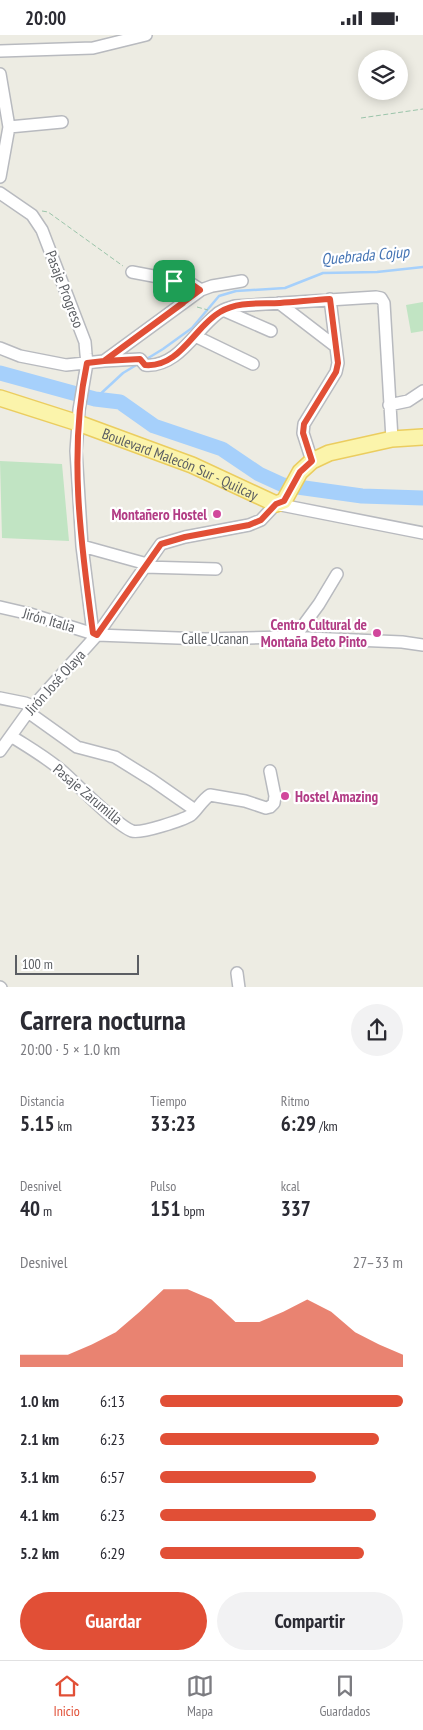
<!DOCTYPE html>
<html lang="es">
<head>
<meta charset="utf-8">
<style>
  body { margin:0; font-family:"PT Sans Narrow",sans-serif; background:#f2f2f3; color:#2b2b33; height:100vh; display:flex; flex-direction:column; font-size:19px; white-space:nowrap }
  * { box-sizing:border-box; margin:0 }
  p { font-size:16px; color:#7c7c81 }
  .icon { flex:none; width:28px; height:28px; fill:none; stroke:currentColor; stroke-width:2; stroke-linecap:round; stroke-linejoin:round }
  .map { position:relative; height:952px; overflow:hidden }
  .details { display:flex; flex-direction:column; background:#fff; flex:1 }
  .details>* { flex:none }
  .fabs { position:absolute; left:358px; top:15px; display:grid; gap:10px }
  .fabs a { display:grid; place-items:center; width:50px; height:50px; border-radius:50%; background:#fff; box-shadow:0 2px 12px #0003; font-size:25px }
  .scale { position:absolute; left:15px; bottom:12px; width:124px; box-sizing:border-box; padding-left:5px; border:2px solid #5b5e63; border-top:0; font-size:14px; line-height:18px; white-space:nowrap; color:#5b5e63; -webkit-text-stroke:4px #fff; paint-order:stroke }
  .pin { position:absolute; display:grid; place-items:center; width:42px; height:42px; color:#fff; margin:-21px; border-radius:10px; box-shadow:0 2px 8px #0006 }
  .round { display:grid; place-items:center; flex:none; width:52px; height:52px; border-radius:26px; background:#f2f2f3 }
  .summary { display:flex; align-items:center; justify-content:space-between; height:85px; padding:0 20px }
  h1 { font-size:28px; font-weight:600; line-height:38px }
  .metrics { display:grid; grid-template-columns:repeat(3,1fr); gap:8px; height:85px; padding:5px 20px }
  .metrics div { display:grid; align-content:center }
  .metrics b { font-size:21px; font-weight:600 }
  .metrics small { font-size:14px; font-weight:400 }
  .metrics p { font-size:14px }
  .chart { height:140px; padding:10px 20px }
  .chart p { display:flex; justify-content:space-between }
  .chart svg { width:100%; height:90px; margin-top:5px; fill:#e14f36; opacity:.7 }
  .primary-button { display:flex; gap:10px; margin-top:auto; padding:10px 20px }
  .primary-button a { flex:1; height:58px; border-radius:30px; background:#e14f36; color:#fff; font-size:20px; font-weight:600; line-height:58px; text-align:center }
  .primary-button a+a { background:#f2f2f3; color:#2b2b33 }
  ul { padding:0 20px; list-style:none; font-size:16px }
  li { display:grid; grid-template-columns:80px 60px 1fr; align-items:center; height:38px }
  li i { height:12px; border-radius:6px; background:#e14f36 }
  .status { display:flex; justify-content:space-between; align-items:center; height:35px; padding:0 25px; background:#fff; direction:ltr }
  .status svg { height:14px; fill:currentColor }
  .tabs { display:flex; justify-content:space-around; align-items:center; height:70px; border-top:1px solid #e1e1e2; background:#fff; font-size:14px; color:#7c7c81 }
  .tabs a { display:grid; justify-items:center; gap:2px }
  .tabs .current { color:#e14f36 }
  .map>svg:first-child { display:block }
  .green { fill:#c1e4c3 }
  .lines { fill:none; stroke-linecap:round; stroke-linejoin:round }
  .stream { stroke:#a6d0fb; stroke-width:2.5 }
  .river { stroke:#a6d0fb; stroke-width:15 }
  .minor-casing { stroke:#b8babf; stroke-width:14 }
  .major-casing { stroke:#ebcd5f; stroke-width:18 }
  .path { stroke:#9bc4aa; stroke-width:1; stroke-dasharray:5 2.5; stroke-linecap:butt }
  .minor { stroke:#fff; stroke-width:11 }
  .major { stroke:#fbf4ab; stroke-width:15 }
  .route-casing { stroke:#fff; stroke-width:10 }
  .route { stroke:#e14f36; stroke-width:6 }
  .hotel-dot { fill:#d1479c; stroke:#fff; stroke-width:2 }
  .labels { text-anchor:middle; dominant-baseline:central; stroke-width:4.5; stroke-linejoin:round; paint-order:stroke }
  .street-label { font-size:15px; fill:#5b5e63; stroke:#fff }
  .hotel-label { font-size:15px; font-weight:bold; fill:#b23c85; stroke:#fff; text-anchor:end }
  .water-label { font-size:16px; font-style:italic; fill:#4675b4; stroke:#fff }
</style>
</head>
<body>
<div class="status"><b>20:00</b><svg viewBox="0 0 49 12"><path d="M0 12V9h3v3zM5 12V6h3v6zM10 12V3h3v9zM15 12V0h3v12zM26 1h20v11H26zM47 4h2v5h-2z"/></svg></div>
<div class="map">
<svg width="423" height="953" viewBox="0 0 423 953">
  <rect width="100%" height="100%" fill="#edece3"/>
  <path class="green" d="M423,267V296L411,298L406,270Z
    M0,426L62,429L69,506L2,503Z"/>
  <g class="lines">
    <path class="stream" d="M145,325L163,314L192,293L219,261L236,256L285,253L323,238L377,237L423,232
      M95,364L123,338L138,329"/>
    <path class="river" d="M0,338L95,364L120,367L154,391L222,414L259,439L283,450L362,461L423,463"/>
    <defs>
      <path id="minor" d="M0,16L93,13L146,0
        M0,39L9,92L0,142
        M9,92L62,87
        M0,158L32,180L42,195L85,307L86,319L87,328L79,375L76,416L82,511L93,598
        M132,237L190,248L201,255
        M175,245L176,256L183,268
        M279,268L335,311
        M223,275L271,296
        M195,301L253,329
        M0,313L20,321L66,330L104,326L201,255L212,251L242,246
        M104,326L140,324L145,330C177,333 195,296 217,279C222,274 229,273 235,271L376,262L381,263L384,268L392,404
        M389,370L408,366L423,356
        M312,426L303,398L304,389L336,337L338,328L330,264
        M82,511L147,529
        M144,532L216,534
        M0,572L30,579L97,600L205,604L285,602L402,607L423,610
        M294,603L319,569L337,539
        M0,663L25,668L33,671
        M28,677L77,712L115,722L152,745L195,775
        M11,701C28,712 46,722 62,736C77,749 116,790 132,796C141,799 183,785 191,780C198,774 202,765 210,760L245,766L266,773L270,772L274,768L275,761L270,736
        M0,716L28,677L97,600L161,509L185,502L249,490L261,485L276,469L423,498
        M237,938L239,953
        M0,952L1,953"/>
      <g id="major">
        <path id="s1" d="M0,363L78,388L192,430L276,469L284,466L300,437L312,426L329,418L392,404L423,402"/>
      </g>
    </defs>
    <use href="#minor" class="minor-casing"/>
    <use href="#major" class="major-casing"/>
    <path class="path" d="M361,83L423,74
      M42,176L48,177L123,231
      M197,272L208,275"/>
    <use href="#minor" class="minor"/>
    <use href="#major" class="major"/>
  </g>
  <g class="lines">
    <defs>
      <path id="route" d="M174,246L176,256L183,268L104,326L87,328C68,417 81,509 93,598L97,600L161,509L185,502L249,490L261,485L276,469L284,466L300,437L312,426L303,398L304,389L336,337L338,328L330,264C313,265 296,267 280,268C260,269 238,266 220,277C194,292 180,333 145,330L140,324L104,326L200,255L190,248L174,246"/>
    </defs>
    <use href="#route" class="route-casing"/>
    <use href="#route" class="route"/>
  </g>
  <g class="hotel-dot">
    <circle cx="217" cy="479" r="5"/>
    <circle cx="377" cy="598" r="5"/>
    <circle cx="285" cy="761" r="5"/>
  </g>
  <g class="labels">
    <g class="street-label">
      <text transform="translate(65 254) rotate(69)">Pasaje Progreso</text>
      <text stroke="none"><textPath href="#s1" startOffset="192">Boulevard Malecón Sur - Quilcay</textPath></text>
      <text transform="translate(49 585) rotate(16)">Jirón Italia</text>
      <text x="215" y="603">Calle Ucanan</text>
      <text transform="translate(55 647) rotate(-48)">Jirón José Olaya</text>
      <text transform="translate(88 759) rotate(40)">Pasaje Zarumilla</text>
    </g>
    <g class="hotel-label">
      <text x="207" y="479">Montañero Hostel</text>
      <text x="367" y="589">Centro Cultural de<tspan x="367" dy="17">Montaña Beto Pinto</tspan></text>
      <text x="295" y="761" text-anchor="start">Hostel Amazing</text>
    </g>
    <g class="water-label">
      <text transform="translate(365 220) rotate(-5)">Quebrada Cojup</text>
    </g>
  </g>
</svg>
<div class="fabs">
<a><svg class="icon" aria-label="layers" viewBox="0 0 24 24"><path d="M12 4l9 5-9 5-9-5zM3 14l9 5 9-5"/></svg></a>
</div>
<div class="scale">100 m</div>
<div class="pin" style="left:174px;top:246px;background:#1e9e55"><svg class="icon" aria-label="arrive" viewBox="0 0 24 24"><path d="M6 21V4h12l-3 4 3 4H6"/></svg></div>
</div>
<section class="details">
<div class="summary"><div><h1>Carrera nocturna</h1><p>20:00 · 5 × 1.0 km</p></div><a class="round"><svg class="icon" aria-label="share" viewBox="0 0 24 24"><path d="M12 15V3M7 8l5-5 5 5M5 13v7h14v-7"/></svg></a></div>
<div class="metrics">
<div><p>Distancia</p><b>5.15<small> km</small></b></div>
<div><p>Tiempo</p><b>33:23</b></div>
<div><p>Ritmo</p><b>6:29<small> /km</small></b></div>
</div>
<div class="metrics">
<div><p>Desnivel</p><b>40<small> m</small></b></div>
<div><p>Pulso</p><b>151<small> bpm</small></b></div>
<div><p>kcal</p><b>337</b></div>
</div>
<div class="chart"><p><span>Desnivel</span>27–33 m</p>
<svg viewBox="0 0 160 44" preserveAspectRatio="none"><path d="M0 44V38L10 38L20 38L30 33L40 27L50 17L60 6L70 6L80 11L90 22L100 22L110 17L120 11L130 17L140 27L150 33L160 38V44z"/></svg>
</div>
<ul>
<li><b>1.0 km</b>6:13<i style="width:100%"></i></li>
<li><b>2.1 km</b>6:23<i style="width:90%"></i></li>
<li><b>3.1 km</b>6:57<i style="width:64%"></i></li>
<li><b>4.1 km</b>6:23<i style="width:89%"></i></li>
<li><b>5.2 km</b>6:29<i style="width:84%"></i></li>
</ul>
<div class="primary-button"><a>Guardar</a><a>Compartir</a></div>
</section>
<nav class="tabs">
<a class="current"><svg class="icon" aria-label="home" viewBox="0 0 24 24"><path d="M3 11l9-7 9 7M6 9v11h12V9"/></svg>Inicio</a>
<a><svg class="icon" aria-label="map" viewBox="0 0 24 24"><path d="M3 6l6-2 6 2 6-2v14l-6 2-6-2-6 2zM9 4v14M15 6v14"/></svg>Mapa</a>
<a><svg class="icon" aria-label="saved" viewBox="0 0 24 24"><path d="M7 4h10v16l-5-4-5 4z"/></svg>Guardados</a>
</nav>
</body>
</html>
